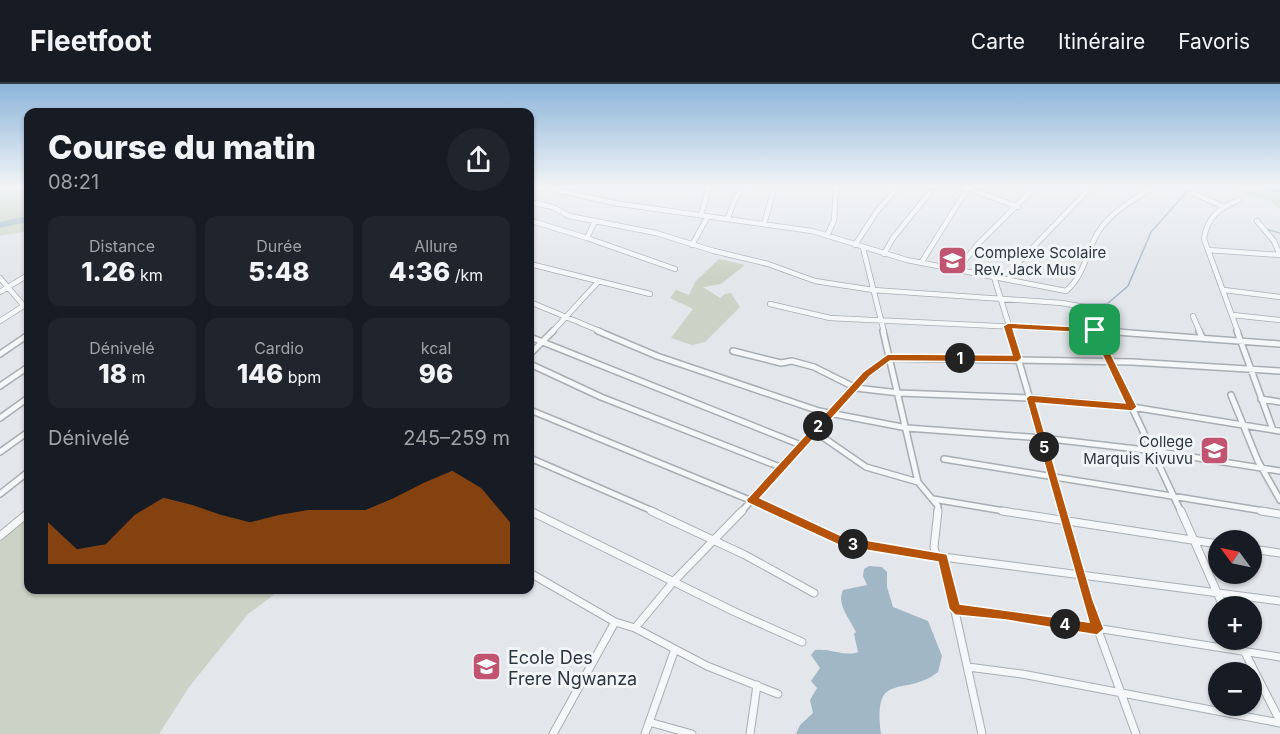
<!DOCTYPE html>
<html lang="fr">
<head>
<meta charset="utf-8">
<style>
  body { margin:0; font-family:Inter,sans-serif; background:#20242c; color:#f1f3f6; height:100vh; display:flex; flex-direction:column; font-size:22px; white-space:nowrap }
  * { box-sizing:border-box; margin:0 }
  p { font-size:20px; color:#9ea1a6 }
  .icon { flex:none; width:33px; height:33px; fill:none; stroke:currentColor; stroke-width:2; stroke-linecap:round; stroke-linejoin:round }
  .map { position:relative; flex:1; overflow:hidden }
  .details { position:absolute; left:24px; top:24px; width:510px; height:486px; display:flex; flex-direction:column; background:#171b24; border-radius:12px; box-shadow:0 2px 4px #0004 }
  .details>* { flex:none }
  .needle { width:39px; rotate:303deg }
  .buttons { position:absolute; left:1208px; top:446px; display:grid; gap:12px }
  .buttons a { display:grid; place-items:center; width:54px; height:54px; border-radius:50%; background:#171b24; box-shadow:0 2px 4px #0004; font-size:30px }
  .pin { position:absolute; display:grid; place-items:center; width:51px; height:51px; color:#fff; margin:-26px; border-radius:12px; box-shadow:0 3px 9px #0006 }
  .km { position:absolute; width:30px; height:30px; margin:-15px; border-radius:50%; background:#222; color:#fff; font-size:16px; line-height:30px; text-align:center }
  .round { display:grid; place-items:center; flex:none; width:63px; height:63px; border-radius:32px; background:#20242c }
  .summary { display:flex; align-items:center; justify-content:space-between; height:102px; padding:0 24px }
  h1 { font-size:33px; font-weight:800; line-height:45px }
  .metrics { display:grid; grid-template-columns:repeat(3,1fr); gap:9px; height:102px; padding:6px 24px }
  .metrics div { display:grid; align-content:center; border-radius:12px; background:#20242c; text-align:center }
  .metrics b { font-size:26px; font-weight:800 }
  .metrics small { font-size:16px; font-weight:400 }
  .metrics p { font-size:16px }
  .chart { height:168px; padding:12px 24px }
  .chart p { display:flex; justify-content:space-between }
  .chart svg { width:100%; height:108px; margin-top:6px; fill:#b45309; opacity:.7 }
  header { display:flex; align-items:center; gap:36px; box-sizing:border-box; height:84px; padding:0 30px; background:#171b24; border-bottom:2px solid #363941 }
  header strong { font-size:28px }
  nav { display:flex; gap:33px; margin-inline-start:auto; font-size:21px }
  .map>svg:first-child { display:block }
  .green { fill:#cad3c5 }
  .water { fill:#a2b7c6 }
  .lines { fill:none; stroke-linecap:round; stroke-linejoin:round }
  .stream { stroke:#a2b7c6; stroke-width:1.5 }
  .river { fill:#a2b7c6; fill-rule:evenodd }
  .street-far2-casing { stroke:#a8aeb4; stroke-width:6 }
  .street-far1-casing { stroke:#a8aeb4; stroke-width:8 }
  .street-casing { stroke:#a8aeb4; stroke-width:9 }
  .street-far2 { stroke:#f5f7f8; stroke-width:4.5 }
  .street-far1 { stroke:#f5f7f8; stroke-width:5 }
  .street { stroke:#f5f7f8; stroke-width:7 }
  .route { fill:#b45309; stroke:#fff; stroke-width:1.5; fill-rule:evenodd }
  .labels { text-anchor:middle; dominant-baseline:central; stroke-width:6; stroke-linejoin:round; paint-order:stroke }
  .poi-label { font-size:15px; fill:#2c3640; stroke:#f2f5f7; text-anchor:start }
  .near-poi-label { font-size:18px; fill:#2c3640; stroke:#f2f5f7; text-anchor:start }
</style>
</head>
<body>
<header>
<strong>Fleetfoot</strong>
<nav><a>Carte</a><a>Itinéraire</a><a>Favoris</a></nav>
</header>
<div class="map">
<svg width="1280" height="650" viewBox="0 0 1280 650">
  <rect width="100%" height="100%" fill="#e3e6ea"/>
  <path class="green" d="M0,102H28V147L0,152Z
    M1238,102H1280V126L1272,117L1245,110Z
    M719,175L745,181L721,200L703,203L720,214L725,210L731,209L740,223L705,258L692,261L671,254L693,225L670,214L676,206L689,211L695,198Z
    M28,433V506H280L248,530L189,603L159,650H0V457Z"/>
  <path class="water" d="M869,482L882,483L887,488V503L893,523L928,537L942,572L938,588C903,615 873,584 881,650H796L800,641L813,629L810,616L817,604L811,597L820,584L811,571L815,566C830,564 845,573 858,568L854,550L856,548C850,535 836,520 843,506L867,501L863,492L864,485Z"/>
  <g class="lines">
    <path class="stream" d="M1265,145L1280,149
      M1079,220H1107L1128,202L1151,148L1192,102"/>
    <path class="river" d="M1266,102L1280,104V110L1267,104Z
      M28,132V138L0,144V138Z"/>
    <defs>
      <path id="street-far2" d="M540,102L614,119L812,147L907,176L1066,207C1084,192 1086,169 1097,150C1110,128 1134,115 1155,102
        M962,102L1018,123
        M1193,109L1222,122
        M530,111L537,102
        M530,118L553,123L569,132L656,149L714,167L768,180L815,197L873,206L1062,219L1084,223L1096,248
        M701,131L709,102
        M728,134L735,115L744,102
        M595,137L587,154L675,185
        M1257,137L1274,157L1280,171
        M535,138L587,154
        M764,140L774,105
        M827,152L834,136L836,102
        M692,161L708,132
        M855,161L877,127L899,102
        M863,164L884,248
        M1208,166L1280,171
        M884,170L893,154L931,107
        M921,179L969,102
        M530,180L650,210
        M958,185L978,160L1036,102
        M994,193L1011,248
        M0,194L24,222
        M1008,196L1017,180L1092,102
        M1224,206L1280,213
        M0,208L28,191
        M530,218L602,248
        M770,220L830,234L1123,248
        M1233,231L1280,236
        M1193,232L1200,248
        M0,237L28,219
        M552,248L598,198
        M1238,248L1204,155C1207,133 1219,124 1239,116"/>
      <path id="street-far1" d="M598,247L657,272L819,327L907,344L1042,354L1154,367L1280,387
        M883,247L918,398L938,422L937,428
        M1010,247L1063,428
        M1096,247L1181,428
        M1103,247L1280,260
        M1199,247L1202,253
        M1237,247L1273,346
        M530,253L801,361
        M733,267L781,279L792,277L814,283L856,304L899,309L1030,314L1132,323L1280,347
        M0,270L28,251
        M530,270L553,247
        M530,280L601,313L780,383
        M0,302L28,283
        M1231,311L1258,377L1280,416
        M1261,315L1280,318
        M530,326L779,428
        M0,334L28,314
        M814,347L866,383L918,398
        M0,368L28,348
        M530,374L655,428
        M944,375L1270,428
        M0,410L28,388
        M933,415L1010,428
        M530,427L533,428
        M741,428L867,290L888,274L1132,278L1280,287"/>
      <path id="street" d="M530,427L735,528L802,558
        M651,427L745,471L814,509
        M776,427L841,457L943,473
        M1002,427L1218,460
        M1062,427L1087,516L1136,650
        M1181,427L1223,522
        M1261,427L1280,430
        M0,452L28,429
        M1251,465L1280,469
        M936,472L934,463L938,427
        M530,489L615,538L635,544L707,582L778,610
        M955,525L1006,530L1280,573
        M635,544L674,497L742,427
        M1238,555L1280,637
        M968,583L1022,590L1280,639
        M649,638L692,650
        M553,650L615,538
        M645,650L675,565
        M750,650L757,601
        M982,650L943,473L1280,517"/>
    </defs>
    <use href="#street-far2" class="street-far2-casing"/>
    <use href="#street-far1" class="street-far1-casing"/>
    <use href="#street" class="street-casing"/>
    <use href="#street-far2" class="street-far2"/>
    <use href="#street-far1" class="street-far1"/>
    <use href="#street" class="street"/>
  </g>
  <linearGradient id="sky" x2="0" y2="1"><stop stop-color="#8cb5da"/><stop offset="0.53" stop-color="#f2f4f6"/><stop offset="1" stop-color="#f2f4f6" stop-opacity="0"/></linearGradient>
  <rect width="1280" height="193" fill="url(#sky)"/>
  <path class="route" d="M1008,239L1098,244L1137,323L1132,327L1036,319L1093,516L1104,545L1097,551L1006,536L955,531L949,525L938,478L841,462L748,419L746,416L863,288L888,270L1012,271L1003,242ZM1013,245L1092,249L1125,319L1030,311L1026,314L1089,538L960,520L947,470L842,452L760,414L870,292L890,277L1018,278L1022,274Z"/>
  <defs>
    <symbol id="school-square" viewBox="-11 -11 22 22"><rect x="-9" y="-9" width="18" height="18" rx="4" fill="#c15571" stroke="#f2f5f7"/><path d="M0-5L7-2L0 1L-7-2ZM-4 1L0 2.5L4 1V4Q0 6-4 4Z" fill="#fff"/></symbol>
  </defs>
  <g fill-rule="evenodd">
    <use href="#school-square" x="936" y="160" width="33" height="33"/>
    <use href="#school-square" x="1198" y="350" width="33" height="33"/>
    <use href="#school-square" x="470" y="566" width="33" height="33"/>
  </g>
  <g class="labels">
    <g class="poi-label">
      <text x="974" y="168">Complexe Scolaire<tspan x="974" dy="17">Rev. Jack Mus</tspan></text>
      <text x="1193" y="357" text-anchor="end">College<tspan x="1193" dy="17">Marquis Kivuvu</tspan></text>
    </g>
    <g class="near-poi-label">
      <text x="508" y="573">Ecole Des<tspan x="508" dy="21">Frere Ngwanza</tspan></text>
    </g>
  </g>
</svg>
<div class="buttons">
<a><svg class="needle" viewBox="-14 -14 28 28"><path d="M0-13l5 13h-10z" fill="#e53935"/><path d="M0 13l5-13h-10z" fill="#9ea1a6"/></svg></a>
<a>+</a>
<a>−</a>
</div>
<div class="pin" style="left:1095px;top:246px;background:#1e9e55"><svg class="icon" aria-label="arrive" viewBox="0 0 24 24"><path d="M6 21V4h12l-3 4 3 4H6"/></svg></div>
<b class="km" style="left:960px;top:274px">1</b>
<b class="km" style="left:818px;top:342px">2</b>
<b class="km" style="left:853px;top:460px">3</b>
<b class="km" style="left:1065px;top:540px">4</b>
<b class="km" style="left:1044px;top:363px">5</b>
<section class="details">
<div class="summary"><div><h1>Course du matin</h1><p>08:21</p></div><a class="round"><svg class="icon" aria-label="share" viewBox="0 0 24 24"><path d="M12 15V3M7 8l5-5 5 5M5 13v7h14v-7"/></svg></a></div>
<div class="metrics">
<div><p>Distance</p><b>1.26<small> km</small></b></div>
<div><p>Durée</p><b>5:48</b></div>
<div><p>Allure</p><b>4:36<small> /km</small></b></div>
</div>
<div class="metrics">
<div><p>Dénivelé</p><b>18<small> m</small></b></div>
<div><p>Cardio</p><b>146<small> bpm</small></b></div>
<div><p>kcal</p><b>96</b></div>
</div>
<div class="chart"><p><span>Dénivelé</span>245–259 m</p>
<svg viewBox="0 0 160 44" preserveAspectRatio="none"><path d="M0 44V27L10 38L20 36L30 24L40 17L50 20L60 24L70 27L80 24L90 22L100 22L110 22L120 17L130 11L140 6L150 13L160 27V44z"/></svg>
</div>
</section>
</div>
</body>
</html>
